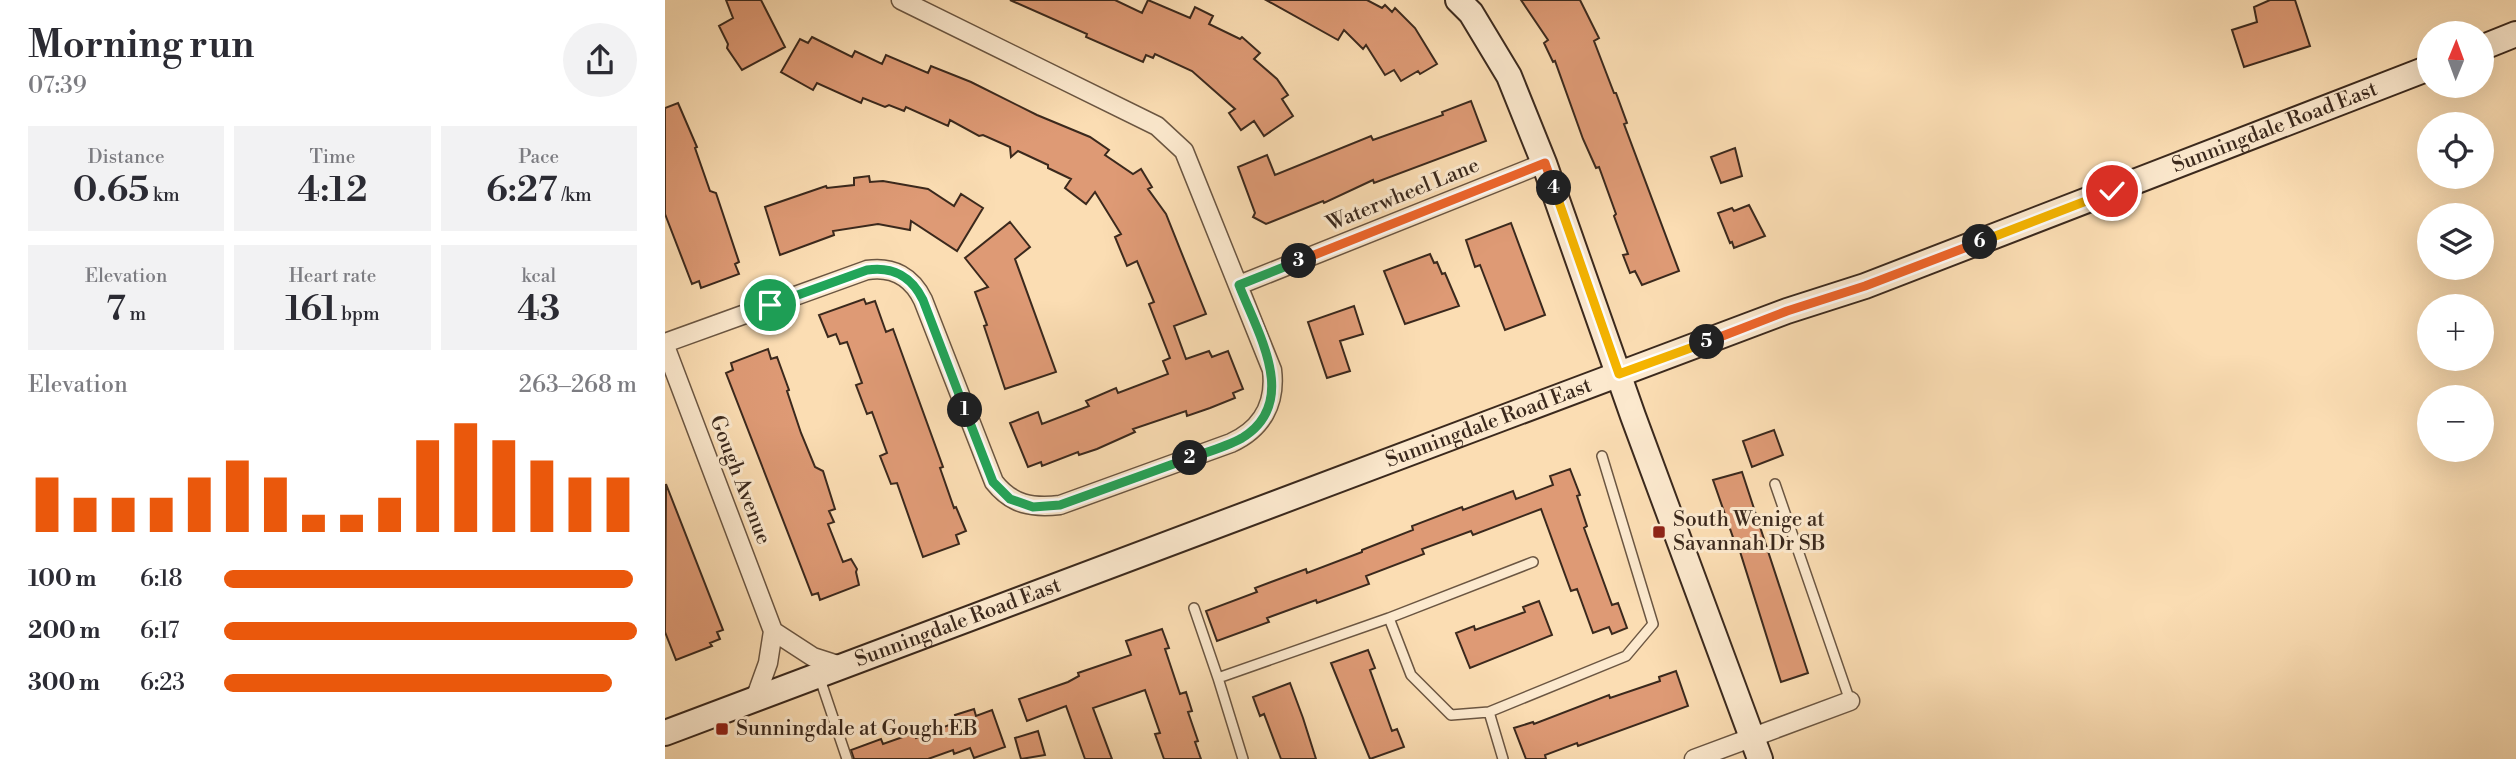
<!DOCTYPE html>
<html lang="en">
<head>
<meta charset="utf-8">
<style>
  body { margin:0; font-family:"Libre Bodoni",serif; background:#f2f2f3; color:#2b2b33; height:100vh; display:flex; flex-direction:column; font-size:26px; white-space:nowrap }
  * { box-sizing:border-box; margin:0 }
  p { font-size:23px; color:#7c7c81 }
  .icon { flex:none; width:38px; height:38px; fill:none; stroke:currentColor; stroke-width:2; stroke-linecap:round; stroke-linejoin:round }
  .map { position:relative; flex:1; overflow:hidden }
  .panel { display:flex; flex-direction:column; background:#fff; width:665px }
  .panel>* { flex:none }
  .needle { width:46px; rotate:1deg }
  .buttons { position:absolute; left:1752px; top:21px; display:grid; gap:14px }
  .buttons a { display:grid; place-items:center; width:77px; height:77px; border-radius:50%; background:#fff; box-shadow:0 7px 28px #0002; font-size:35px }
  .pin { position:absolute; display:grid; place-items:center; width:60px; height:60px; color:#fff; margin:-30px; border:4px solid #fff; border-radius:50%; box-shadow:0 2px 7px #0007 }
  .km { position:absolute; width:35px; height:35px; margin:-18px; border-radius:50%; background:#222; color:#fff; font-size:19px; line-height:35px; text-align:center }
  .round { display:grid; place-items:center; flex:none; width:74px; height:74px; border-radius:37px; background:#f2f2f3 }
  .overview { display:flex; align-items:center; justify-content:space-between; height:119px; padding:0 28px }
  h1 { font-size:38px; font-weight:600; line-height:52px }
  .metrics { display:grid; grid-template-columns:repeat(3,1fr); gap:10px; height:119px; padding:7px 28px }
  .metrics div { display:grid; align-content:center; border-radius:0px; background:#f2f2f3; text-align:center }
  .metrics b { font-size:35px; font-weight:600 }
  .metrics small { font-size:19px; font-weight:400 }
  .metrics p { font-size:19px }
  .chart { height:196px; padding:14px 28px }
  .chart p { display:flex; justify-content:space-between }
  .chart svg { width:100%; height:126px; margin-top:7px; stroke:#ea580c; stroke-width:6 }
  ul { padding:0 28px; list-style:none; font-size:23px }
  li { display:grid; grid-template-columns:112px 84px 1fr; align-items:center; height:52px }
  li i { height:18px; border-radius:9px; background:#ea580c }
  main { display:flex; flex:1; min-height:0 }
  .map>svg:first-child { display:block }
  .building { fill:#de9a75; stroke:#3b291d; stroke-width:2 }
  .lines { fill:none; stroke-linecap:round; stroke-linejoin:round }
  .lane-casing { stroke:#6b5642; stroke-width:12 }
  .street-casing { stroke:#6b5642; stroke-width:21 }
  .secondary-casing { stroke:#3b291d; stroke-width:28 }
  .lane { stroke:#fce9ce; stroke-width:9 }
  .street { stroke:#fce9ce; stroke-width:18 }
  .secondary { stroke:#fce9ce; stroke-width:24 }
  .split-1-casing { stroke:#fff; stroke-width:14 }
  .split-2-casing { stroke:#fff; stroke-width:14 }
  .split-3-casing { stroke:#fff; stroke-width:14 }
  .split-4-casing { stroke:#fff; stroke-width:14 }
  .split-5-casing { stroke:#fff; stroke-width:14 }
  .split-6-casing { stroke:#fff; stroke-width:14 }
  .split-7-casing { stroke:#fff; stroke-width:14 }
  .split-1 { stroke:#22a559; stroke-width:9 }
  .split-2 { stroke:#22a559; stroke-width:9 }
  .split-3 { stroke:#22a559; stroke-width:9 }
  .split-4 { stroke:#f0652b; stroke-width:9 }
  .split-5 { stroke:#f5b400; stroke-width:9 }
  .split-6 { stroke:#f0652b; stroke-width:9 }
  .split-7 { stroke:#f5b400; stroke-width:9 }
  .poi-dot { fill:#8f2418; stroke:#fce9ce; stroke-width:2.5 }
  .labels { text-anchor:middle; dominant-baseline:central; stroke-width:6; stroke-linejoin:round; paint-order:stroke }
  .street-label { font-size:21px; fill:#3b291d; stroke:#fce9ce }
  .poi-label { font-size:21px; fill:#3b291d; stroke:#fce9ce; text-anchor:start }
</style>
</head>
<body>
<main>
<section class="panel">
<div class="overview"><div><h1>Morning run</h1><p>07:39</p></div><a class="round"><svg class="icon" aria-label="share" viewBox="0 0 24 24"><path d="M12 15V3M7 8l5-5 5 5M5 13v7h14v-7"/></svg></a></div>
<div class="metrics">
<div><p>Distance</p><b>0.65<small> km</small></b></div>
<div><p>Time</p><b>4:12</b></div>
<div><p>Pace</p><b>6:27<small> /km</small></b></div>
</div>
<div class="metrics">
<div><p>Elevation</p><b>7<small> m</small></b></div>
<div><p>Heart rate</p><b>161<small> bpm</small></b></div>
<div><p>kcal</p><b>43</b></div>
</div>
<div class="chart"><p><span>Elevation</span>263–268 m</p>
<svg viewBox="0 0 160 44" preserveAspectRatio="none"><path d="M5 44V25M15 44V32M25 44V32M35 44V32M45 44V25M55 44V19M65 44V25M75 44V38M85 44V38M95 44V32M105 44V12M115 44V6M125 44V12M135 44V19M145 44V25M155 44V25"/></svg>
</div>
<ul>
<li><b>100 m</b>6:18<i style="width:99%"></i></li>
<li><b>200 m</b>6:17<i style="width:100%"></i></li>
<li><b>300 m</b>6:23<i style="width:94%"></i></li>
</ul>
</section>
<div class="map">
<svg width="1851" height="759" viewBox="0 0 1851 759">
  <rect width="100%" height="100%" fill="#fbddb3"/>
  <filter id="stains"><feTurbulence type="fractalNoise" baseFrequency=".00286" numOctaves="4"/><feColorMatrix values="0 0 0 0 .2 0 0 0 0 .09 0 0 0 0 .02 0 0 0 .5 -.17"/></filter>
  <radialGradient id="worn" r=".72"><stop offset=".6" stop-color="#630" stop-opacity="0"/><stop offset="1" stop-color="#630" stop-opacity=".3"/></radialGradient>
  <path class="building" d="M61,0H96L120,47L77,70L62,48L63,44L54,26L68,18Z
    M345,0H450L477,13L483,0L525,18L530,7L548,16L544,24L575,39L577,37L595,53L589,59L612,79L623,95L617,99L628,116L599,136L589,121L576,130L564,113L570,109L527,71L490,54L488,58L481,55L478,62L421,37L422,34Z
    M601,0H702L717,8L720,5L727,12L730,8L750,28L772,64L755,74L753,71L736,81L729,70L720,75L701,45L698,49L679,30L673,40Z
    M856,0H915L934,38L929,41L949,93H951L962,123L959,124L1014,271L977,285L970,271L965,273L958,255L963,254L949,216L951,214L934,167L931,168L918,139L890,61L888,62L879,43L883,40Z
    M1605,0H1630L1645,46L1579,67L1567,30L1592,22L1589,7Z
    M147,37L187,57L190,51L217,64L221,55L263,73L266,66L306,82L372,115L425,137L444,150L440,155L468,174L476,169L487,187L483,189L501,214L541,314L509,326L521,359L544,351L547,357L563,351L578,389L568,393L570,398L545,408L522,416L521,411L468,429L470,432L432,449L414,455L413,452L377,466L376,462L363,467L345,423L373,412L377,424L424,406L421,401L451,388L453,393L503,374L498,361L505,358L484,304L489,302L472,261L462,266L450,237L456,234L430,192L421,204L400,188L406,179L383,168V165L353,151L346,157L345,147L318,135L314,136L285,120L283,126L241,107L239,111L224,105L220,107L198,98L196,103L152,83L148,90L116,72L135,39L143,43Z
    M806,101L821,141L709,183L708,180L659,203L658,201L601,224L588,217L590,213L573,167L602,155L610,175L706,136L708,140L778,115L777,112Z
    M13,103L32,147L30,148L45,191L51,193L74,262L70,264L74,274L36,288L34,281L27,284L0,214V108Z
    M1070,148L1077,176L1056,183L1046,157Z
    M204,176L205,182L218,181L263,189L289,206L296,194L318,208L292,251L246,221L245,230L213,224L168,231L169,235L115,255L100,207L161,186L162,188L189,185V178Z
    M1084,205L1100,236L1069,248L1067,242L1065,243L1053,213L1067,208L1069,211Z
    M345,222L365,247L350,259L391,372L340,389L319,326L322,325L310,292L323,287L300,258Z
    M846,223L880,315L840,330L815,265L810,267L801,240Z
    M765,254L769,263L772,262L777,274L780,273L794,306L740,324L719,271Z
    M199,299L201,304L210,301L221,332L228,329L278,467L275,468L289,508L291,507L301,531L291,535L294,544L258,557L232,483L226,484L215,456L222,453L207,412L202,414L191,385L197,383L182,342L175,344L171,334L163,337L154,315Z
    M689,306L698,334L675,341L685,371L662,378L643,322Z
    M103,349L106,359L112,357L124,390L122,391L136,433L150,467L158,471L170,509L164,511L169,522L163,524L178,562L186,559L192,569L191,572L194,585L155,600L153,593L147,595L61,373L68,370L66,363Z
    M1109,430L1118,455L1087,467L1078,441Z
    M905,469L915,495L912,496L922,526L919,528L947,605L953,603L962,628L947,634L944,627L928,633L912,589L906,591L876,509L808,535L806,531L757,549L759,554L701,576L704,584L652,603L651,600L602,618L604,622L552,641L541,611L592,592L590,588L641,569L642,573L697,552V550L748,530L747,526L797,507L798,510L848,491L851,499L888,485L885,476Z
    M1077,472L1143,673L1116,682L1072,542L1070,543L1048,480Z
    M1,484L58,630L52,632L55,639L45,643L47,646L11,660L0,632Z
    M874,601L887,635L805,668L791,633L809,626L810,630L860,612L858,607Z
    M497,629L504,648L500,649L515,694L521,692L527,711L523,712L533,741L530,742L536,759H499L490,734L495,733L480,690L428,708L447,759H420L401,706L362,721L354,699L403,682L414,676L413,673L466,655L461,641Z
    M703,650L710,668L705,670L727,731L732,729L739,747L705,759L666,663Z
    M1011,671L1023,706L913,746L912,743L880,755L881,759H861L849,728L868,722L869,724L944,695L945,698L995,681L994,677Z
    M625,683L638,718L651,759H616L599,714L595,716L588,697Z
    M309,709L311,716L327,710L340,747L309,758L305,748L289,754L288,750L263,759H189L186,750L216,739L218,744L249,733L251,738L292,722L290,715Z
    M373,731L380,755L356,759L350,738Z"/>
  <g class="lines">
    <defs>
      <path id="lane" d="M1110,484L1185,701
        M529,608L553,678
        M724,618L868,562
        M154,676L182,759
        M578,759L553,678L724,618L746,675L786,715L824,712
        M838,759L824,712L961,656L988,624L937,456"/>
      <path id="street" d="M574,285L879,163
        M0,343L202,270C228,266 247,277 258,300L329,482C347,505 367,508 395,505L566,443C597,429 611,403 607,370L519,151L492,126L236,0
        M0,346L108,631L103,663L90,699
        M108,631L148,657L176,666
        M1029,759L1185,701"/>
      <g id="secondary">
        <path d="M793,0L806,13L844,76L879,163L968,416L1095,759"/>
        <path d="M1816,48L1851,34"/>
        <path id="s1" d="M0,733L1122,311L1200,286L1764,68"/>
      </g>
    </defs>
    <use href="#lane" class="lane-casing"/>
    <use href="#street" class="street-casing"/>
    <use href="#secondary" class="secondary-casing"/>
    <use href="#lane" class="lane"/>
    <use href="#street" class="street"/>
    <use href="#secondary" class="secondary"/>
  </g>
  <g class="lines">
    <defs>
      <path id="split-1" d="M105,305L202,270C228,266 247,277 258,300L300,410"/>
      <path id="split-2" d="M300,410L328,482L345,499L368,507L395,505L525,458"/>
      <path id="split-3" d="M525,458C542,452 561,447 577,438C636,402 592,332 574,285L634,261"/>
      <path id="split-4" d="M634,261L880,163L889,188"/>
      <path id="split-5" d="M889,188L954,374L1042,342"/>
      <path id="split-6" d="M1042,342L1122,311L1200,286L1315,242"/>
      <path id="split-7" d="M1315,242L1447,191"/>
    </defs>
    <use href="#split-1" class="split-1-casing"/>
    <use href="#split-2" class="split-2-casing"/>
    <use href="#split-3" class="split-3-casing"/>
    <use href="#split-4" class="split-4-casing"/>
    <use href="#split-5" class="split-5-casing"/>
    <use href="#split-6" class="split-6-casing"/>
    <use href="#split-7" class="split-7-casing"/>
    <use href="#split-1" class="split-1"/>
    <use href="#split-2" class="split-2"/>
    <use href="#split-3" class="split-3"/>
    <use href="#split-4" class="split-4"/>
    <use href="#split-5" class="split-5"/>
    <use href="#split-6" class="split-6"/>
    <use href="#split-7" class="split-7"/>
  </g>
  <g class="poi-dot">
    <rect x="987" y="525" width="14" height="14" rx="3.5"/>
    <rect x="50" y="722" width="14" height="14" rx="3.5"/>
  </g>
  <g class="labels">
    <g class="street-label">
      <text stroke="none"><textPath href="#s1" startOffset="1720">Sunningdale Road East</textPath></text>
      <text transform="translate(738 195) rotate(-22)">Waterwheel Lane</text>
      <text stroke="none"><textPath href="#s1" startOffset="880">Sunningdale Road East</textPath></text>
      <text transform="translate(75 480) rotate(69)">Gough Avenue</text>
      <text stroke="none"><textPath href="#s1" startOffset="313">Sunningdale Road East</textPath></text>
    </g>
    <g class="poi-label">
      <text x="1008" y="520">South Wenige at<tspan x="1008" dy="24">Savannah Dr SB</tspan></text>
      <text x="71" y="729">Sunningdale at Gough EB</text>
    </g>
  </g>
  <rect width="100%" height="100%" filter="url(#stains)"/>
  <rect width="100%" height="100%" fill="url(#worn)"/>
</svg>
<div class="buttons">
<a><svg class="needle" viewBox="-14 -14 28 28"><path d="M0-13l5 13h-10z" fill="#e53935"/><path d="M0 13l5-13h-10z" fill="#7c7c81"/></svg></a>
<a><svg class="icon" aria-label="locate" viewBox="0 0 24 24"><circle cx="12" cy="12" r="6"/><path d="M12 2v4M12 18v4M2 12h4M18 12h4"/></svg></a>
<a><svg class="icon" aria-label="layers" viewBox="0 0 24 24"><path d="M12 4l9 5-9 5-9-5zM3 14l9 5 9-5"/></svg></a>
<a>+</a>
<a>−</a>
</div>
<div class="pin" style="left:105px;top:305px;background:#1e9e55"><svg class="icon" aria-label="arrive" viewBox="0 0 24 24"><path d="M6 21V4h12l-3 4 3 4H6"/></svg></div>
<div class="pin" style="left:1447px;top:191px;background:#d93025"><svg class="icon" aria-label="check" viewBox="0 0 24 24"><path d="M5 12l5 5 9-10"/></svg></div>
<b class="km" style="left:300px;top:410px">1</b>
<b class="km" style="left:525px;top:458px">2</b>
<b class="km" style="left:634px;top:261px">3</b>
<b class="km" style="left:889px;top:188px">4</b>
<b class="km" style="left:1042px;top:342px">5</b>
<b class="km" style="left:1315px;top:242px">6</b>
</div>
</main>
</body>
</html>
